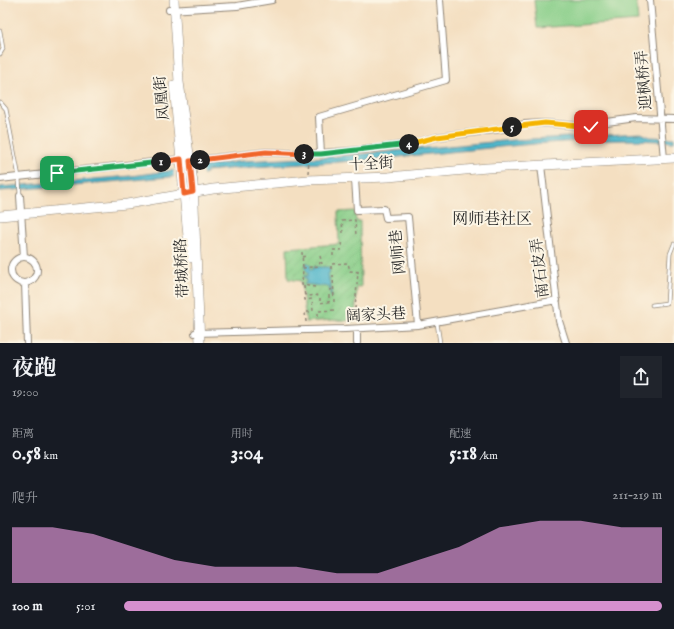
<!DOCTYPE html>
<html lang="zh">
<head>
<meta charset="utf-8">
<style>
  body { margin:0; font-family:"IM FELL English","Noto Serif SC",serif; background:#20242c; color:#f1f3f6; height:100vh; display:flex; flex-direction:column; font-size:15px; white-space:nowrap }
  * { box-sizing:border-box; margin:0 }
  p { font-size:13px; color:#9ea1a6 }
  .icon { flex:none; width:22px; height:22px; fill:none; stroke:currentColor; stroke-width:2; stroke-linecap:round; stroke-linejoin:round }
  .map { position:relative; height:343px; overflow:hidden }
  .panel { display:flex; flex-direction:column; background:#171b24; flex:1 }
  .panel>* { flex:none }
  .pin { position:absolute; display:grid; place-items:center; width:34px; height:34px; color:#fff; margin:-17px; border-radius:8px; box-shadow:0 2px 6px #0006 }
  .km { position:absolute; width:20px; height:20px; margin:-10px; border-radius:50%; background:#222; color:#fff; font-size:11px; line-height:20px; text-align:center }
  .round { display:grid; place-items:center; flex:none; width:42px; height:42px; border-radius:0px; background:#20242c }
  .overview { display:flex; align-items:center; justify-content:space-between; height:68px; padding:0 12px }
  h1 { font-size:22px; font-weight:700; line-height:30px }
  .figures { display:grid; grid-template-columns:repeat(3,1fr); gap:6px; height:68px; padding:4px 12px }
  .figures div { display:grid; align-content:center }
  .figures b { font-size:20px; font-weight:700 }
  .figures small { font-size:11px; font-weight:400 }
  .figures p { font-size:11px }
  .chart { height:112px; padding:8px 12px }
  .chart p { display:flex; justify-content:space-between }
  .chart svg { width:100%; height:72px; margin-top:4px; fill:#d690ce; opacity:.7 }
  ul { padding:0 12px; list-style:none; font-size:13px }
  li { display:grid; grid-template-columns:64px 48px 1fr; align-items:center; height:30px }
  li i { height:10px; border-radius:5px; background:#d690ce }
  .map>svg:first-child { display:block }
  .garden { fill:url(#garden-furrows); stroke:#587c59 }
  .pitch { fill:#86cd87; stroke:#587c59 }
  .water { fill:#4bb4c9; stroke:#3b707a }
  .pier { fill:#f4dfc1 }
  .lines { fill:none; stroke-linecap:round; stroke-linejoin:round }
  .lane-casing { stroke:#908576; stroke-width:4.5 }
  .street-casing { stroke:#908576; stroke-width:8 }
  .secondary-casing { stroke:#908576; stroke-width:10 }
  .path { stroke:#908576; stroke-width:1.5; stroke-dasharray:3 3; stroke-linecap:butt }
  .lane { stroke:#fff; stroke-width:3 }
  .street { stroke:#fff; stroke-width:6 }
  .secondary { stroke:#fff; stroke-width:9 }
  .split-1-casing { stroke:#fff; stroke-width:8 }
  .split-2-casing { stroke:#fff; stroke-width:8 }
  .split-3-casing { stroke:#fff; stroke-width:8 }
  .split-4-casing { stroke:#fff; stroke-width:8 }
  .split-5-casing { stroke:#fff; stroke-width:8 }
  .split-6-casing { stroke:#fff; stroke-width:8 }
  .split-1 { stroke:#22a559; stroke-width:5 }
  .split-2 { stroke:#f0652b; stroke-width:5 }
  .split-3 { stroke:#f0652b; stroke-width:5 }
  .split-4 { stroke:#22a559; stroke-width:5 }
  .split-5 { stroke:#f5b400; stroke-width:5 }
  .split-6 { stroke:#f5b400; stroke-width:5 }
  .labels { text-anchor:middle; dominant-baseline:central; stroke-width:4; stroke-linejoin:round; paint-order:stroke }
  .street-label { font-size:15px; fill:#2b2b2b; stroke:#fcf5e5 }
  .neighbourhood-label { font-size:16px; fill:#2b2b2b; stroke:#fcf5e5 }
</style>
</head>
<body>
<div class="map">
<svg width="674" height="343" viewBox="0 0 674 343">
  <defs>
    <pattern id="garden-furrows" width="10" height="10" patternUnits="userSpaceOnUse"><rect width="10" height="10" fill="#86cd87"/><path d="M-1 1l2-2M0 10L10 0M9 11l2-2" fill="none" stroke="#74b075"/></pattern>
  </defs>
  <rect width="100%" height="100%" fill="#fcf5e5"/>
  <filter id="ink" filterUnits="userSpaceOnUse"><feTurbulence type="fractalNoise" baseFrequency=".025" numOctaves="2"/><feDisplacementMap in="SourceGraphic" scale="8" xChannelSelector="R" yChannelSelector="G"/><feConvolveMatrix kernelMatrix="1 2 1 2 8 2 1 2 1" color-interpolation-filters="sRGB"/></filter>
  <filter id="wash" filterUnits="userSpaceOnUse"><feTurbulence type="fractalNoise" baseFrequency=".012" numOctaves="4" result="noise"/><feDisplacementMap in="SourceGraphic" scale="16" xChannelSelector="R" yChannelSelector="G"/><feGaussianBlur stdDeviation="0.9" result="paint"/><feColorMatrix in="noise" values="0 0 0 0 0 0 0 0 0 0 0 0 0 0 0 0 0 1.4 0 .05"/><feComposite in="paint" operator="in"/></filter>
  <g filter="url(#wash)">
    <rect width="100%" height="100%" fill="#f4dfc1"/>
    <path class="garden" d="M355,211L356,221H360L361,287H357L355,321L334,320L306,322L301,281L288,279L287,248L339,244L338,212Z"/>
    <path class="pitch" d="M534,0H636L638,21L537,28Z"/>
    <path class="water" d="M641,133L650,137L674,138V142C582,135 489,149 398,157C335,164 271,164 207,171L205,174L0,191V187L131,176L243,161L329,157L514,140Z
      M307,262L311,266L310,269L312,270L314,267H329L330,272L328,274C329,284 333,288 331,297L329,287L304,284L307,281L304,276H308V272L305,269Z"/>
    <path class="pier" d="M202,164L203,175L174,179V168Z"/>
  </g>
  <g filter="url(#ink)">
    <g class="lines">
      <defs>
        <path id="lane" d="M0,31L3,49L0,54
          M0,102L6,109L19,177L20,196
          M652,305L667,303L670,254L674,244
          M437,323L440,343"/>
        <path id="street" d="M650,0L664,159
          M169,10L237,6L272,0
          M321,154L319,117L446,80L440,0
          M190,161L266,152L309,154L373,149L414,143L437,137L502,129L525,124L545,123L591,127L607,122L636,118L674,119
          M541,165L559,321L566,343
          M0,179L181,159
          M355,179L357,210L384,209L386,218L408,217L418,325
          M20,196L24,257
          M11 270a13 13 0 1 1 26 0a13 13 0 1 1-26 0Z
          M25,283L27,343
          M357,329V343
          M195,333L345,329L418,325L557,300"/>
        <path id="secondary" d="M174,0L179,82L193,183L200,343
          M174,85L190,258
          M0,216L127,204L213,189L308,180L388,177L487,168L674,158"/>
      </defs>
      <use href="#lane" class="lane-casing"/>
      <use href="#street" class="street-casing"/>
      <use href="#secondary" class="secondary-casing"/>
      <path class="path" d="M308,173L309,160
        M343,233L342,221L355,220L356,237
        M302,252L303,268
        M320,256L322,264
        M333,256V250H341L343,241
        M302,257L306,256
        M332,264L348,263L350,271L362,272
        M331,266V271
        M333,275L334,302
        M304,286L305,300L312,299L313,311
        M315,287L302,285L303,268L319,266L320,262
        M329,290L334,289
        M304,294L309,296L316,295L320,297V303L333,301
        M329,295V302
        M318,316V311L334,310
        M354,321L358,272
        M306,322L305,312H312"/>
      <use href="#lane" class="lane"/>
      <use href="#street" class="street"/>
      <use href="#secondary" class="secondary"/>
    </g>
  </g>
  <g class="lines" filter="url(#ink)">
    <defs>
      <path id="split-1" d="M57,173L161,162"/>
      <path id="split-2" d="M161,162L181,159L184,194L193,192L190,161L200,160"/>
      <path id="split-3" d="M200,160L266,152L304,154"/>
      <path id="split-4" d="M304,154H321L409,144"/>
      <path id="split-5" d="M409,144L437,137L512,127"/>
      <path id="split-6" d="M512,127L545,123L591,127"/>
    </defs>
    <use href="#split-1" class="split-1-casing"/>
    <use href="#split-2" class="split-2-casing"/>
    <use href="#split-3" class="split-3-casing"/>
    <use href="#split-4" class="split-4-casing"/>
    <use href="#split-5" class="split-5-casing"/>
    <use href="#split-6" class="split-6-casing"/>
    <use href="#split-1" class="split-1"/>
    <use href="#split-2" class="split-2"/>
    <use href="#split-3" class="split-3"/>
    <use href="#split-4" class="split-4"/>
    <use href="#split-5" class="split-5"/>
    <use href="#split-6" class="split-6"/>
  </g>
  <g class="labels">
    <g class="street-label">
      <text transform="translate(644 80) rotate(-95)">迎枫桥弄</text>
      <text transform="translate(162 98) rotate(-95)">凤凰街</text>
      <text transform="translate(371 164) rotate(-3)">十全街</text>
      <text transform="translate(398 252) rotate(-96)">网师巷</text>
      <text transform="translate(182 268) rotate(-93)">带城桥路</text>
      <text transform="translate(540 268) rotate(-97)">南石皮弄</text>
      <text transform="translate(376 315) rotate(-3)">阔家头巷</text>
    </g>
    <g class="neighbourhood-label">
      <text x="492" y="220">网师巷社区</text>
    </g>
  </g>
</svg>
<div class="pin" style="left:57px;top:173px;background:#1e9e55"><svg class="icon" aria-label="arrive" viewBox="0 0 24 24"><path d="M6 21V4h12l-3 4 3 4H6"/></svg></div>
<div class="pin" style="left:591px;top:127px;background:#d93025"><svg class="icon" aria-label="check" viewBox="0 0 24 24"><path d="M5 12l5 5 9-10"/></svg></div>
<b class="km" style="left:161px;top:162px">1</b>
<b class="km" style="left:200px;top:160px">2</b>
<b class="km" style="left:304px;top:154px">3</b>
<b class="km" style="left:409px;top:144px">4</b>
<b class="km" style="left:512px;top:127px">5</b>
</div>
<section class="panel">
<div class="overview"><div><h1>夜跑</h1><p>19:00</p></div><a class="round"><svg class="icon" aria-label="share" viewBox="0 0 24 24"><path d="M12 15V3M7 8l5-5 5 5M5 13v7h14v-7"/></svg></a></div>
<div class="figures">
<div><p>距离</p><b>0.58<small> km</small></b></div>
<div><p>用时</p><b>3:04</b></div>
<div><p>配速</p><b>5:18<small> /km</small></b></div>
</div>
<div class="chart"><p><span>爬升</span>211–219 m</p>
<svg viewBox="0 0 160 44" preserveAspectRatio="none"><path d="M0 44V10L10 10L20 14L30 22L40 30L50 34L60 34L70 34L80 38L90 38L100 30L110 22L120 10L130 6L140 6L150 10L160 10V44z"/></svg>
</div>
<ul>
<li><b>100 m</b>5:01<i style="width:100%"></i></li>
</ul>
</section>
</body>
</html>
